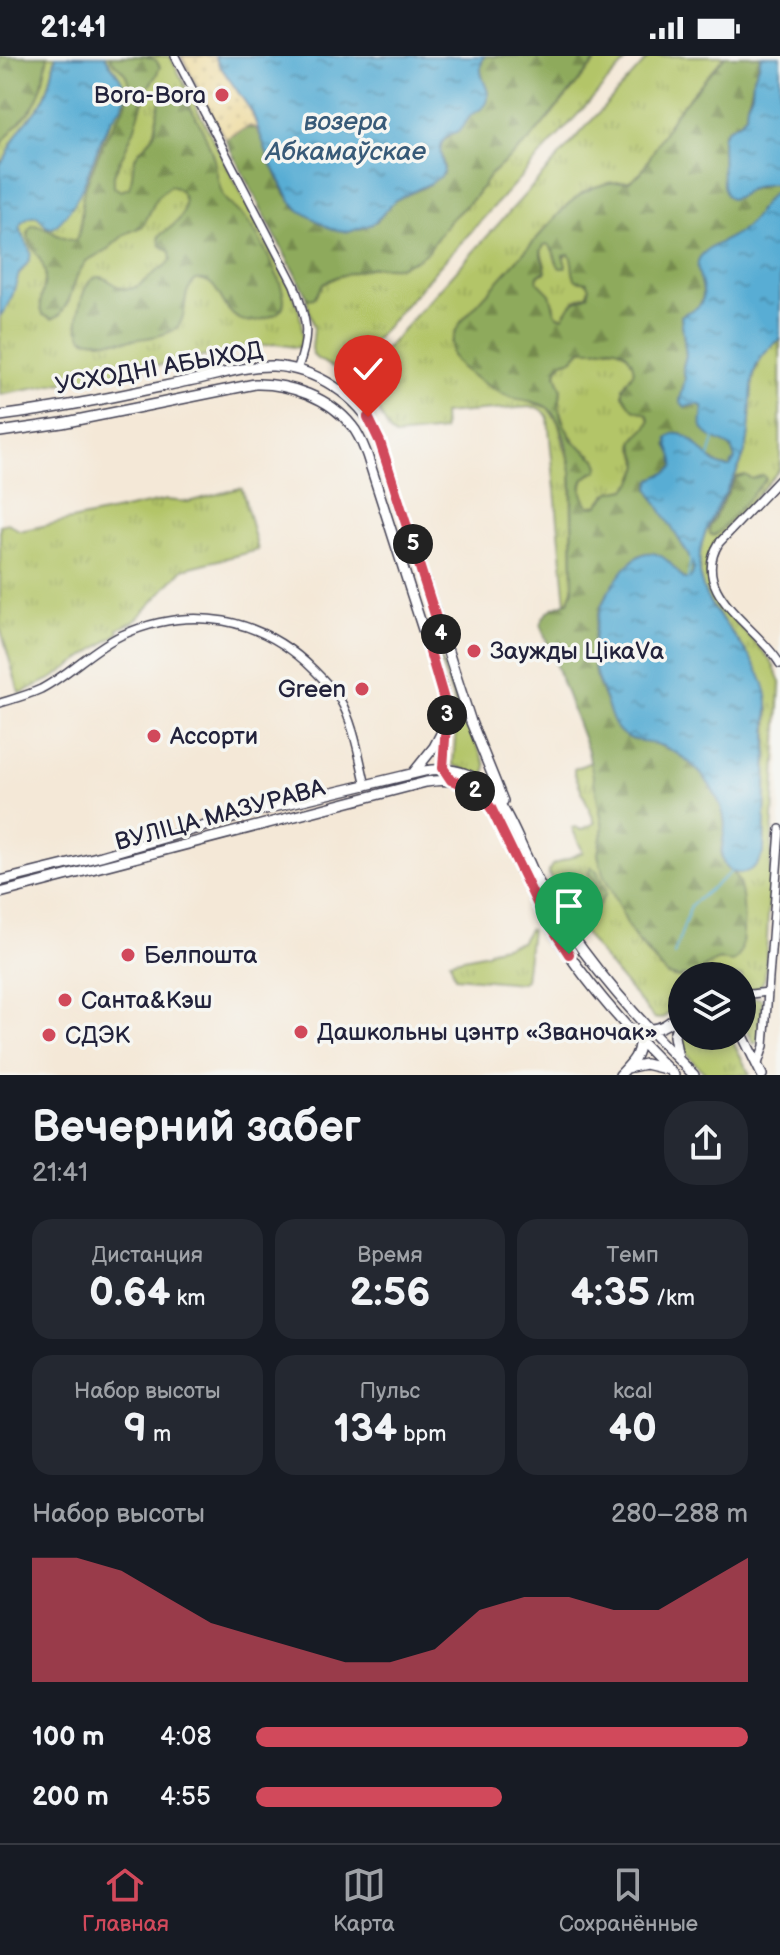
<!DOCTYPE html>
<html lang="ru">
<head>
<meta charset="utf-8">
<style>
  body { margin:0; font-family:"Balsamiq Sans",sans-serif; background:#242831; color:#f1f3f6; height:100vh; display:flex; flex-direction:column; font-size:30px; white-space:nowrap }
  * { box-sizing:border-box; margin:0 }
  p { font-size:26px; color:#9ea1a6 }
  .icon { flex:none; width:44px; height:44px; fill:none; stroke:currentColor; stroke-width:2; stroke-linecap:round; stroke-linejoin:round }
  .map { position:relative; height:1019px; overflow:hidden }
  .sheet { display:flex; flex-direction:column; background:#171b24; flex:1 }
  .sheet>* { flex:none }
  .tools { position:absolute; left:668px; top:906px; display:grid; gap:16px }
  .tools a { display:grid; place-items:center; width:88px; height:88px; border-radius:50%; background:#171b24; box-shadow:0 4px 12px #0003; font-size:40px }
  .pin { position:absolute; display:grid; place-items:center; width:68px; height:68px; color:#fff; margin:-82px -34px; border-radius:50% 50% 50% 0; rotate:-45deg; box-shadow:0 0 8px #0007 }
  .pin .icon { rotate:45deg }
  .km { position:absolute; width:40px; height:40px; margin:-20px; border-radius:50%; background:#222; color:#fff; font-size:22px; line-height:40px; text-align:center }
  .round { display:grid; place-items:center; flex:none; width:84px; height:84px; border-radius:32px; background:#242831 }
  .summary { display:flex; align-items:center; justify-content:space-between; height:136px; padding:0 32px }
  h1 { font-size:44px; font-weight:700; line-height:60px }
  .stats { display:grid; grid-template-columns:repeat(3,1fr); gap:12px; height:136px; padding:8px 32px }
  .stats div { display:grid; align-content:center; border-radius:20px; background:#242831; text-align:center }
  .stats b { font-size:40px; font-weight:700 }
  .stats small { font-size:22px; font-weight:400 }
  .stats p { font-size:22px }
  .chart { height:224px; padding:16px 32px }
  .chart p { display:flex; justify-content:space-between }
  .chart svg { width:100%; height:144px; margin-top:8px; fill:#d1495b; opacity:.7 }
  ul { padding:0 32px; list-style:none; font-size:26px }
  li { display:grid; grid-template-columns:128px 96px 1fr; align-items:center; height:60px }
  li i { height:20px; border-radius:10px; background:#d1495b }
  .status { display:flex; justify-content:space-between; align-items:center; height:56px; padding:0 40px; background:#171b24; direction:ltr }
  .status svg { height:22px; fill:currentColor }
  .menu { display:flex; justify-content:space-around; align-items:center; height:112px; border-top:2px solid #363941; background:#171b24; font-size:22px; color:#9ea1a6 }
  .menu a { display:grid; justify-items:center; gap:4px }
  .menu .selected { color:#d1495b }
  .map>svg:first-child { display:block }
  .grass { fill:url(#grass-tufts); stroke:#6a7452; stroke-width:2 }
  .forest { fill:url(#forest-firs); stroke:#58664c; stroke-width:2; fill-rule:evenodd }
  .sand { fill:url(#sand-dots); stroke:#887e6c; stroke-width:2 }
  .water { fill:url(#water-ripples); stroke:#3d6888; stroke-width:2 }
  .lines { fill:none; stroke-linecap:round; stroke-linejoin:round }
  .stream { stroke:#58add4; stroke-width:2 }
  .minor-casing { stroke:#424052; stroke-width:10 }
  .major-casing { stroke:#424052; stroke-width:12 }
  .minor { stroke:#fff; stroke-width:7 }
  .major { stroke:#fff; stroke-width:9 }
  .route-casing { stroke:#fff; stroke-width:16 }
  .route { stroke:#d1495b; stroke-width:10 }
  .poi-dot { fill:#d1495b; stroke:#f6f6f2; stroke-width:3 }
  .labels { text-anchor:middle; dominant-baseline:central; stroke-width:7; stroke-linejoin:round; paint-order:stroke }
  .poi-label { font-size:24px; fill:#22223b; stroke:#f6f6f2; text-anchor:start }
  .street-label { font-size:24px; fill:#22223b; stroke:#f6f6f2 }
  .water-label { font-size:26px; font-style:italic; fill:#385a78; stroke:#f6f6f2 }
</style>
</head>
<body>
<div class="status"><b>21:41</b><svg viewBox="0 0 49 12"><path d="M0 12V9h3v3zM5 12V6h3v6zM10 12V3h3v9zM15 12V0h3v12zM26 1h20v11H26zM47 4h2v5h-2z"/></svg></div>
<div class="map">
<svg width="780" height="1019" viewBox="0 0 780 1019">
  <defs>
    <pattern id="grass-tufts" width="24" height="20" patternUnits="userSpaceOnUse" patternTransform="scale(2)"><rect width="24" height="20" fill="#b3c568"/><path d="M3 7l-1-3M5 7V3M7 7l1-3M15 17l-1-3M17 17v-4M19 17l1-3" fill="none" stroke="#9aa95b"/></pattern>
    <pattern id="forest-firs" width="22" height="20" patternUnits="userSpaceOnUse" patternTransform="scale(2)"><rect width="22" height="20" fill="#8eaa5c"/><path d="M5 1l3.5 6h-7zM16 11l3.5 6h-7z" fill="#748a4d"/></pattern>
    <pattern id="sand-dots" width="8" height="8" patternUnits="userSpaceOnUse" patternTransform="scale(2)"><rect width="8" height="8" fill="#eeda9e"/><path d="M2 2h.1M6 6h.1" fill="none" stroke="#ccbb89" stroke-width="1.8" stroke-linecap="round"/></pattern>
    <pattern id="water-ripples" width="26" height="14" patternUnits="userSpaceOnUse" patternTransform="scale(2)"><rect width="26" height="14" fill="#58add4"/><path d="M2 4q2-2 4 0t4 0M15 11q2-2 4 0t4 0" fill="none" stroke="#488cad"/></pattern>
  </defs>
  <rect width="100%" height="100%" fill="#f6f6f2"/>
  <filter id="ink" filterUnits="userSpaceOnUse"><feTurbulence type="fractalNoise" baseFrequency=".0125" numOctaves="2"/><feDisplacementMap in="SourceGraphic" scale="16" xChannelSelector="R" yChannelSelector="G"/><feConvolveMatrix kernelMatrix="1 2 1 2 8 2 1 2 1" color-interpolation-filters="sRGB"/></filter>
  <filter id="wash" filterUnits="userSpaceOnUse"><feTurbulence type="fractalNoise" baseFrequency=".006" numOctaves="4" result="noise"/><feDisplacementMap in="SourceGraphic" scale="32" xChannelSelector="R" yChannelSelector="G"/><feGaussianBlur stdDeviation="1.8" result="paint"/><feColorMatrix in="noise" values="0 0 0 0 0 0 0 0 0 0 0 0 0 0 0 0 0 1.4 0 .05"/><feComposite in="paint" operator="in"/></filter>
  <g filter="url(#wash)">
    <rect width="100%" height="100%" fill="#f4e8d7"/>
    <path class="grass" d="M0,0H56C52,16 49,36 40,49C33,60 22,68 16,80C10,90 9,99 0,108Z
      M105,0H170L293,238C301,256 304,272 301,292L275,288L261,290L0,339V260L11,244L18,220L27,208L30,194C22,181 11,158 38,161L45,169L75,143L82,130L111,64L119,20Z
      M600,0H631L436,214L349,314L340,315L317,303L313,299L312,292L314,273L306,241L308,243L323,228L336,221L366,212L381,210L427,196L450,164L474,142L490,119L529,85Z
      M650,0H725L674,59L641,117L629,125L608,127L592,132L582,137L567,149L461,266L451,286L452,301L514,342L547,351L558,366L571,414L573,534L570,543L566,547L548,362C544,354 540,351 531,351L443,358L444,375L395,380L389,375L373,343L362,328L363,318Z
      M544,188H547L552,191L556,205L564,203L566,198L571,200L573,207V214L580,225H586L590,231L588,238L575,244L563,261L558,260L555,256L552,243L537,225L538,219L545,217C548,206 537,199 544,188Z
      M780,283V413L719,482C682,530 741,567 768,601L774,610L780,627L765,921C762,933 753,935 742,936V920H690C701,915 711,904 723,904L735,819L731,816L736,817L764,795L769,654C764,614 745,595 722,563C713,552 704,540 701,526C690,473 731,442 745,396C754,368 747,337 757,311C761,299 771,291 780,283Z
      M615,291C625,295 639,307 632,320C630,324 626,327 623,331C623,347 634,353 647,358L650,364C647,376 638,378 633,390L640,409L633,426L626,433L606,438L598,449L590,451C580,444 580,431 585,421L594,417L592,399L578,389L566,373L559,352L561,336L556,316L562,306L573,303L581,294H595Z
      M240,432L242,433L258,494L183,513L135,565L118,573L119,577L53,622L21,637L19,636L0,571V469L8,467L19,474H24L166,444L188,446Z
      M440,604H442L455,642L486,709L485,717L482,720L453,709L457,660L454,645Z
      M591,706L603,771L598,798L603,818L635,882L664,916L672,921L682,922V943C672,950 666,967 654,962C615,916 573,871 548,816L552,809L583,796L572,772L576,771L581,774L595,767L574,716V713Z
      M529,873L531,874L525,924L520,927L455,921L450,905L487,897L492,893L521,886Z
      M742,942H760L763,945L760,984L754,988L742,963Z
      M682,972V980H730L750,1019H707C691,1003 678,997 682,972Z"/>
    <path class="forest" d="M0,0H48C44,19 42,40 29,56C19,68 7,77 0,92Z
      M109,0H145L156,4L160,11L156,20L147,33L134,74L114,119V131L121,135L129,132C134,121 131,110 136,100C140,91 149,88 153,80C162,63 149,32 180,38C194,52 209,85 214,104C217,116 218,129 223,140C229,150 237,154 245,162C256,174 285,229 284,245C284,252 280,256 274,259C215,286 230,219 196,224C179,239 190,253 179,269C170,284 98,289 83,282C81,278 79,275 78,271C77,259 83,223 97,221C105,220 112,227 119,231C136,238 145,224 157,215C162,211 167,210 171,204L170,196L160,189L159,180C166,174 175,170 180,162C189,150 185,133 170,130L158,140L143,170L125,178L107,194L86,205L77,220L69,244L60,259L52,263L43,259C36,245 47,231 45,216C42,200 27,191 28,175L33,169C48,170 62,186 75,184L78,180C84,164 79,147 85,131C92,114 99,96 107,80C115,63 130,50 129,30C128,14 116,12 109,0Z
      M484,0H600L529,85L490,119L474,142L450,164L427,196L416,204L398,211H373L336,221L323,228L314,242L308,243L225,83L247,71L256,72C273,98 275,133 299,154L349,176L377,165L395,144L425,131L443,118L444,111L440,95L442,86L463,70L472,58L487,47C492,26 474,23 484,0Z
      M725,0H761C760,10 755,16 753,25C752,32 751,37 748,44C745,50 748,57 744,62C738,69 729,70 723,78V120L745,135L772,127L778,132L767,144L748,170L698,212C701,226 710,247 692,255C688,256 684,257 681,260L686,299L683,311L685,323L680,345L685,351L697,348L702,350C706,358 699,366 705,375L731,391L735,403L730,411C710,412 697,385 679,377L670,380L667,389L673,399L674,411L668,416L652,423L649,431L653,441C662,456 691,496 693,511C694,518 693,518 689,523H684C667,505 650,481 627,511C619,522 609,533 603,546C594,566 591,597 595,618C597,626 601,633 604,641C611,658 613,669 629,681C635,685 645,684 652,687C669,692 687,701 699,714C713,730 726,753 725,775C724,782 721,791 721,799C722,811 732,814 737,823C746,840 744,878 741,896L736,904L732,906L718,904L690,920H682V922L667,919L631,876L603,818L598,798L603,771L588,695L541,570C543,554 555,551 568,546L573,534L572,428C571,407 565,366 548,352C539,345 524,345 513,342C501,339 490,331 480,325C453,309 441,296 461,266L567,149L582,137L592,132L608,127L629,125L641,117L674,59ZM547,188C556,193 554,205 560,212H565L566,209L563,200L569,198C575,207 570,216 576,224L587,226L590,231L588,239L571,248L563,261L558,260L555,256L550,238L537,225L538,219L546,215L541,200V195L544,189ZM610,291C625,292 632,301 634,315L623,331V339L633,353L647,358L650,364C648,375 637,377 633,386L640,409L633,426L626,433L610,436L598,449L590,451C583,444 577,429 586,421C589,418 594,417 598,414L599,410L596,403L572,384L561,362L559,352L561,333L556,319L557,312L562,306L573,303L581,294H595Z
      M745,419L752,423L763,419L766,423L718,477L714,479H711L709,475L710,470L733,427L737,421Z
      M591,811L597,815L606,838L596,853H576L566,838L564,830L568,825L576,830L583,828L589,834L594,833L595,827L588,817Z"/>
    <path class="sand" d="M181,0H215L218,7L249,50L261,80L256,72L250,70L225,83Z"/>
    <path class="water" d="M56,0H105C111,12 125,23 125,37C126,50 114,59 108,69C91,101 83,150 53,172L47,171L38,161L34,160C3,170 35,187 30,202C28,209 22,212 19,218C13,235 13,245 0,260V108C9,99 10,90 16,80C22,68 33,60 40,49C50,35 52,16 56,0Z
      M215,0H484C473,23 495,32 486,48C483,53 476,55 471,59C467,64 464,70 459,74C451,80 456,74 448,80C435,89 442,102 444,115L441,120L431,127L395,144L381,160L372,168L349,176L331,173L299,154L290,144L270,105L252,56L218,7Z
      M761,0H780V283C771,291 761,299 756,311C747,338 754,369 745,396C730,443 689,474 702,528C705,542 714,554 723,565C741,590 764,613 768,645L764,795C761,803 758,809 750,814C745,817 738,818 733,816C713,809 726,781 725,767C724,756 720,747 715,738C703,716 686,700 662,690C645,683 625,688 615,669C610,660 608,650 604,640C599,629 595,619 594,606C593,588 595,568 601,552C606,536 633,493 652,497C667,499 675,514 684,523H689C696,516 693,508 689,500L653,441L649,431L652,423L668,416L674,411C676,399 666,393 668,382L673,378C697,375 706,413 730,411L735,403L731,391C722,385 706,382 702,371C700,363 704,358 702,350L697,348L685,351L680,345L685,323L683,311L686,299L681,260C687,254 696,255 701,247C709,232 693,217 699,203C704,192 731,182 741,175C754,166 759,152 769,141C772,138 776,135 778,132L774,128C766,128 756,130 748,134C741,138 739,142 730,143L726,139L723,130L722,81L727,73L740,66L746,59L747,48L752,37L753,23L759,10Z"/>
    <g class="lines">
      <path class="stream" d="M709,401L715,380
        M688,523L691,501
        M674,899L691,849L731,816"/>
    </g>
  </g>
  <g filter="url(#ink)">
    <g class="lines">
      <defs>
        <path id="minor" d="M175,0L294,229C307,264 311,279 297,314
          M780,423L719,487C688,537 758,570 780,608
          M0,647C13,643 28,639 41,633C70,618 93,592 122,579C191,548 261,561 314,614C323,623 332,632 339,642C354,667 359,701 366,730
          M742,939L768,936
          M758,1008L764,990L780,773"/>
        <path id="major" d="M0,360C63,352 126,338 188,325C216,320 246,309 273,310C315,312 359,340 377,378L471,666L503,745
          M0,376L62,367L255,328C289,327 330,342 352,370C359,378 363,389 367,399L443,636L447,654L443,712
          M414,716L434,691L444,672
          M0,825L101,800L257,755L424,715C448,711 469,714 486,731C507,752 516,780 529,806C535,821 543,835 552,849C591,912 641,967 694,1019
          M0,837L426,726C448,722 466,725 482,741C496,754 502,773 509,789C519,810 528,831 539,851C574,914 622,969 674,1019
          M648,973C661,974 671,966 680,957
          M742,978L762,1019
          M678,1002L674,980L681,956
          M627,1012L645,1008L666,1013
          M620,1019C630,1008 640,1000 639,984"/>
      </defs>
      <use href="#minor" class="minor-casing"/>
      <use href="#major" class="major-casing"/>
      <use href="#minor" class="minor"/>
      <use href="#major" class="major"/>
    </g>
  </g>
  <g class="lines" filter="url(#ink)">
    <defs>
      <path id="route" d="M368,361L380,386L443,584L428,589L447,654L443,712L451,724L470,731L481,740L491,752L539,851L569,898"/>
    </defs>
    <use href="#route" class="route-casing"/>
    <use href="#route" class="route"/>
  </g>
  <g class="poi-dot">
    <circle cx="222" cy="39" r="8"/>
    <circle cx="474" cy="595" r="8"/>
    <circle cx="362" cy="633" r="8"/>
    <circle cx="154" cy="680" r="8"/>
    <circle cx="128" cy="899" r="8"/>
    <circle cx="65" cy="944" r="8"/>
    <circle cx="301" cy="976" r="8"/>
    <circle cx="49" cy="979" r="8"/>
  </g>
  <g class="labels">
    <g class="poi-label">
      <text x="206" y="39" text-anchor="end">Bora-Bora</text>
      <text x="490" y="595">Заужды ЦікаVа</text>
      <text x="346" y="633" text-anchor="end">Green</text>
      <text x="170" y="680">Ассорти</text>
      <text x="144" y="899">Белпошта</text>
      <text x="81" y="944">Санта&amp;Кэш</text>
      <text x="317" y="976">Дашкольны цэнтр «Званочак»</text>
      <text x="65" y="979">СДЭК</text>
    </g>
    <g class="street-label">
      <text transform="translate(159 312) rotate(-10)">УСХОДНІ АБЫХОД</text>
      <text transform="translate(220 759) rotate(-15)">ВУЛІЦА МАЗУРАВА</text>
    </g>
    <g class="water-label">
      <text x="346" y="66">возера<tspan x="346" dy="30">Абкамаўскае</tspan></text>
    </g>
  </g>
</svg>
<div class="tools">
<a><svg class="icon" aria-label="layers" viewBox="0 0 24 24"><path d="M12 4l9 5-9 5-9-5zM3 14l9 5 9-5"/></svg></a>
</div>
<div class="pin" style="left:569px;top:898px;background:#1e9e55"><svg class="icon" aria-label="arrive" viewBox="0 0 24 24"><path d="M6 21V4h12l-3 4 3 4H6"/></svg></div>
<div class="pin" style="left:368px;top:361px;background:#d93025"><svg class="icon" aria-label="check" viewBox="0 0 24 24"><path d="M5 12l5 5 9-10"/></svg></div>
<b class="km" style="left:475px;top:735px">2</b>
<b class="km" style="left:447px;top:659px">3</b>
<b class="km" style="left:441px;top:578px">4</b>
<b class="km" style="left:413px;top:488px">5</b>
</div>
<section class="sheet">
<div class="summary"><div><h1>Вечерний забег</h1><p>21:41</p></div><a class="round"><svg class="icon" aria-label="share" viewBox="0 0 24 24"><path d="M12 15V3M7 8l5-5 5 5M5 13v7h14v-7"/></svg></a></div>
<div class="stats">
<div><p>Дистанция</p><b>0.64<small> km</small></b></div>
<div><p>Время</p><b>2:56</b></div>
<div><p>Темп</p><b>4:35<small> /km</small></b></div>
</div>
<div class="stats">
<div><p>Набор высоты</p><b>9<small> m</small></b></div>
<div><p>Пульс</p><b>134<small> bpm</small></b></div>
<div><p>kcal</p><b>40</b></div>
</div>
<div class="chart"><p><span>Набор высоты</span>280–288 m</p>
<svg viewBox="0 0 160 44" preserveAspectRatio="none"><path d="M0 44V6L10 6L20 10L30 18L40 26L50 30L60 34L70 38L80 38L90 34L100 22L110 18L120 18L130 22L140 22L150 14L160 6V44z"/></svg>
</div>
<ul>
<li><b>100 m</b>4:08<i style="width:100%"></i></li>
<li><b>200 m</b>4:55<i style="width:50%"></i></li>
</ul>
</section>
<nav class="menu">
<a class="selected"><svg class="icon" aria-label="home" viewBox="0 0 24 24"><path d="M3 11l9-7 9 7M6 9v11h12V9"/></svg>Главная</a>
<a><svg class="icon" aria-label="map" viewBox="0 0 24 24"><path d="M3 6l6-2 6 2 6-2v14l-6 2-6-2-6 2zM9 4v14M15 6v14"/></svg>Карта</a>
<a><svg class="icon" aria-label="saved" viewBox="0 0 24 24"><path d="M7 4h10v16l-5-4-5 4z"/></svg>Сохранённые</a>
</nav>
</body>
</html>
